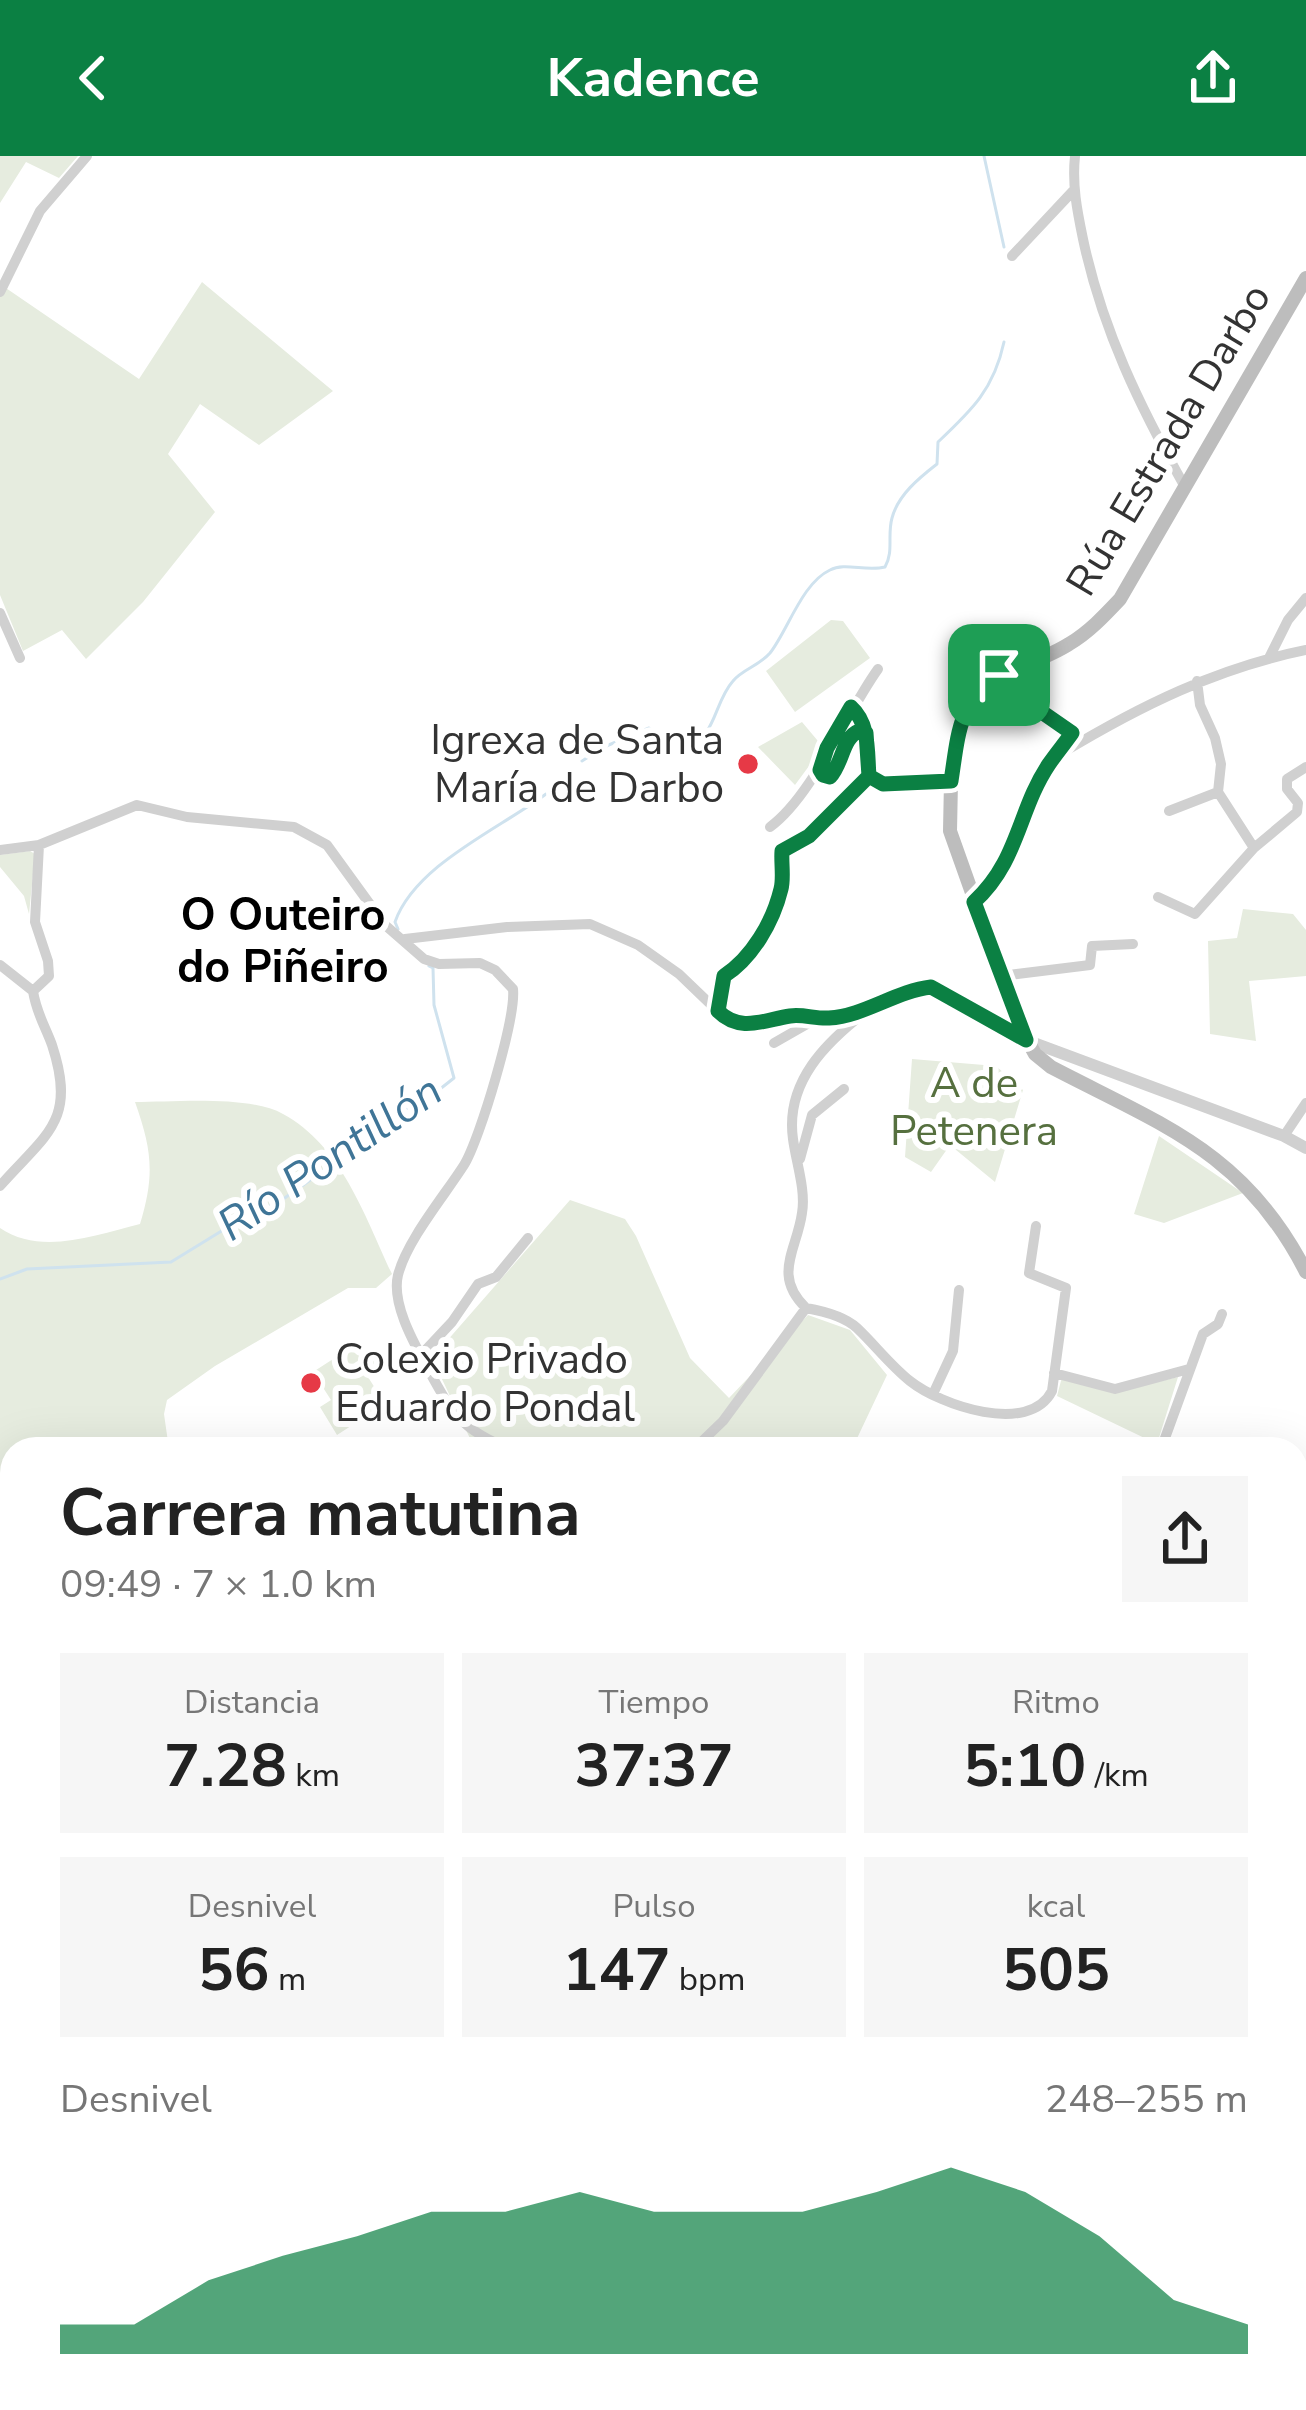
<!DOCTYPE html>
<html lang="es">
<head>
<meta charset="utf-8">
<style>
  body { margin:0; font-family:"Nunito Sans",sans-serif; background:#f6f6f6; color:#222; height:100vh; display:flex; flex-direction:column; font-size:45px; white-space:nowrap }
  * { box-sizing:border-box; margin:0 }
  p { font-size:39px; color:#767676 }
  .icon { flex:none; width:66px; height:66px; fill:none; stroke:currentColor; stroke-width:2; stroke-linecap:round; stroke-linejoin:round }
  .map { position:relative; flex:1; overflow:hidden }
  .side { position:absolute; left:0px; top:1281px; width:1308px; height:975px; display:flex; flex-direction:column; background:#fff; border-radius:36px 36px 0 0; box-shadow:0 12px 48px #0002 }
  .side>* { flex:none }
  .pin { position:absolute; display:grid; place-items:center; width:102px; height:102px; color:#fff; margin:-51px; border-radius:24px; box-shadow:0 6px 18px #0006 }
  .round { display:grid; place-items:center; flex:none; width:126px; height:126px; border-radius:0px; background:#f6f6f6 }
  .head { display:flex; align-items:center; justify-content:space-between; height:204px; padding:0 60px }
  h1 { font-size:66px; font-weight:700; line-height:90px }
  .stats { display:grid; grid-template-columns:repeat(3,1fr); gap:18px; height:204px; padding:12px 60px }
  .stats div { display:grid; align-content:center; border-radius:0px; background:#f6f6f6; text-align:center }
  .stats b { font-size:60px; font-weight:700 }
  .stats small { font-size:33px; font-weight:400 }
  .stats p { font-size:33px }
  .chart { height:336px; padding:24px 60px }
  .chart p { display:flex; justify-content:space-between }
  .chart svg { width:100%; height:216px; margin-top:12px; fill:#0b8043; opacity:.7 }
  header { display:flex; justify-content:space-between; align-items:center; height:156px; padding:0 60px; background:#0b8043; color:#fff; font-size:54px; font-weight:700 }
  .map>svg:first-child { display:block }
  .green { fill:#e6ecdf }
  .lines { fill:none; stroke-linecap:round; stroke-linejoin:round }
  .stream { stroke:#cfe2ee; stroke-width:3 }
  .minor { stroke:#d0d0d0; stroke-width:10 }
  .tertiary { stroke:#d0d0d0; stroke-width:12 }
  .secondary { stroke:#bdbdbd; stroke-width:14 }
  .route-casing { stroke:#fff; stroke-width:24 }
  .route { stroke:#0b8043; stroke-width:15 }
  .poi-dot { fill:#e63946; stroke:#fff; stroke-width:4.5 }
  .labels { text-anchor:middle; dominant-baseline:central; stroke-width:12; stroke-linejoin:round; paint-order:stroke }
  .street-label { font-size:42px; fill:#333; stroke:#fff }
  .poi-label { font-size:42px; fill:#333; stroke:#fff; text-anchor:end }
  .park-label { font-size:42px; fill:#56703f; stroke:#fff }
  .neighbourhood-label { font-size:45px; font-weight:bold; fill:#000; stroke:#fff }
  .water-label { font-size:45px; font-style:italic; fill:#3f7597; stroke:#fff }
</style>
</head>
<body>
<header><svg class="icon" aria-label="back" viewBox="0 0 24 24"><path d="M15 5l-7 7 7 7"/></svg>Kadence<svg class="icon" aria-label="share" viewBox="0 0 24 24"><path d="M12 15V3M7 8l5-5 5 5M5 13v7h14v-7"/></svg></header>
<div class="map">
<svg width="1306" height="2254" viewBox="0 0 1306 2254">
  <rect width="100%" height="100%" fill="#fff"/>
  <path class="green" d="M0,0H78L59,22L26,6L0,47Z
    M202,126L333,235L259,289L200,248L168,298L215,356L143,446L86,503L62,474L23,495L0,439V128L139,223Z
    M831,464L843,465L870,502L795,556L766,515Z
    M802,566L823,591L795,629L758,591Z
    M30,695L35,698L29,758L24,740L0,711V699Z
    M1243,753L1293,758L1306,774V820L1249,825L1256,885L1210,878L1208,785L1237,782Z
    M912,903L996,910L1023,934L995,1026L950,989L931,1016L905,1001Z
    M135,946C174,946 249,939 283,958C342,990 365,1061 392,1118L376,1132H348L215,1210L167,1244L164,1258L169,1293H12V2244H1086L1082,2254H0V1072C41,1100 96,1079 140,1068C155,1019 152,994 135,946Z
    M1159,980L1243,1037L1164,1067L1134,1058Z
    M570,1044L625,1063L636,1080L690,1202L729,1242L808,1159L850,1174L887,1219L852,1293H475L432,1202Z
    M361,1185L379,1213L368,1221L385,1248L337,1279L320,1251L331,1244L313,1216Z
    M1062,1221L1114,1236L1178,1221L1157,1288L1057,1240Z"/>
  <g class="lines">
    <path class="stream" d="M984,0L1004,91
      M582,605L604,591L649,572L686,592C716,582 714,546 733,525C743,513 759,510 770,497C788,474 802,427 830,414C845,406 866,416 885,411C894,395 887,380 892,362C898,339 919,322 937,308L938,286C972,254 994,233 1004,186
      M398,773L395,766C415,709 499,673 546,638
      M0,1123L27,1113L171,1106L246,1060L279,1046L323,1015L341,1001L355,977L373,963L403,952H416L454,922L434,849L433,812L429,810"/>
    <path class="minor" d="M1075,0C1072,29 1077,54 1083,83C1102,173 1140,251 1185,331
      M1012,100L1073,35
      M0,136L40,55L87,0
      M0,457L20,502
      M1269,502L1288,464L1306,442
      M851,551C870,567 867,596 869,620
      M1062,597C1140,550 1217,512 1306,494
      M823,604L820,614L830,621C843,607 842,582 859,575L866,577
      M869,620L883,628L951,625
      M1169,655L1218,636
      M770,671C813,639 845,559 878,513
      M1254,692L1297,656L1298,647L1287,633V623L1306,611
      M0,694L39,689L137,649L187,661L294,671L327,689L385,769L424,803L439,808L480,807L495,814L513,833C516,862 480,983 464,1009C445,1039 407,1084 398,1119C391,1148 415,1189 428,1213C452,1257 461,1274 510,1293
      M1158,741L1195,758L1254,692L1218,636L1221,608L1215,582L1200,549L1197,525
      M974,746C1019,705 1018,653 1049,608C1056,598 1065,588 1072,577L1007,532L999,519
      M405,783L507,771L590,768L638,789L679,818L727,864L755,869L794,859L831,863L931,831L1026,884
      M0,809L33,835L49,820L48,805L35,766L39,689
      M1001,820L1090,809L1092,790L1133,788
      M718,855L724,820C757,798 768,763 784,727L780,716L782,695L809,680L869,620
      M774,887L816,863
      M1284,980L1306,947
      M800,1003L812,959L844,933
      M0,1030C47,977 77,965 52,889C45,870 36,856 33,835
      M806,1152C823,1155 844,1160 857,1172C875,1189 890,1209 910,1225C940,1249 1029,1280 1052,1235L1066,1132L1029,1117L1036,1070
      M806,1152C772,1119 797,1094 802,1057C806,1034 796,1006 793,983C785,926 826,886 868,854
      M421,1199L452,1166L478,1128L496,1121L528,1082
      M1054,1217L1115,1233L1189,1213
      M933,1238L953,1195L959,1134
      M694,1293L723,1265L806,1152
      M1161,1293L1203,1178L1218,1168L1222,1158
      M1296,1646L1306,1624
      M1134,2254L1136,2244
      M1183,2254L1194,2244"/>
    <path class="tertiary" d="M1026,884L1284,980L1306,992"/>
    <path class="secondary" d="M1306,122L1120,443C1104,460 1089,476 1069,488C1030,513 981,514 961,562L951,625L950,675L1019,869L1035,898L1051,911C1162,969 1245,996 1306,1116
      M1296,1363L1306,1336
      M1093,2254L1098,2244"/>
  </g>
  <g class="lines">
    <defs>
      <path id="route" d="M999,519C958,544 958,581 951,625L883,628L869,620L866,577L859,575C842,582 843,607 830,621L823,619L820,614L827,592L851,551C870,568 867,596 869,620L809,680L782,695C781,707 784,722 781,733C773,766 752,802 724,820L718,855C740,877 764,864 790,860C803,858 816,863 829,862C864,860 896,835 931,831L1026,884L974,746C1019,705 1018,654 1049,608C1056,598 1065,587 1072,577L1007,532L999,519"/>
    </defs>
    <use href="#route" class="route-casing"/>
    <use href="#route" class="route"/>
  </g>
  <g class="poi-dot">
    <circle cx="748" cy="608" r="12"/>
    <circle cx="311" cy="1227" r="12"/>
  </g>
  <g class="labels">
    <g class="street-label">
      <text transform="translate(1169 284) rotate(-59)">Rúa Estrada Darbo</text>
    </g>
    <g class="poi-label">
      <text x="724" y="584">Igrexa de Santa<tspan x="724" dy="48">María de Darbo</tspan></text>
      <text x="335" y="1203" text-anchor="start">Colexio Privado<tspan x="335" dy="48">Eduardo Pondal</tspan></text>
    </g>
    <g class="park-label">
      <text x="974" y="927">A de<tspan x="974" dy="48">Petenera</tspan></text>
    </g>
    <g class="neighbourhood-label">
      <text x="283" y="759">O Outeiro<tspan x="283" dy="52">do Piñeiro</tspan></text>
    </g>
    <g class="water-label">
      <text transform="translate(330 1002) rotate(-34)">Río Pontillón</text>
    </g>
  </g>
</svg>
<div class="pin" style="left:999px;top:519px;background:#1e9e55"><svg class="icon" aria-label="arrive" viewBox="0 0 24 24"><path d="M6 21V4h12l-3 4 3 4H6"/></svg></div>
<section class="side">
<div class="head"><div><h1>Carrera matutina</h1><p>09:49 · 7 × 1.0 km</p></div><a class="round"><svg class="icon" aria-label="share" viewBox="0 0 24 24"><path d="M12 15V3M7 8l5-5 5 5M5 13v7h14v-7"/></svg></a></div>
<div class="stats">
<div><p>Distancia</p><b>7.28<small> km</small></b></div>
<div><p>Tiempo</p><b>37:37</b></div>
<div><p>Ritmo</p><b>5:10<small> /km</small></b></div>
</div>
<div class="stats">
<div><p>Desnivel</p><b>56<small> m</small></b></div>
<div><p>Pulso</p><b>147<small> bpm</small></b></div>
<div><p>kcal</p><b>505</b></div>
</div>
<div class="chart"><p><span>Desnivel</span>248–255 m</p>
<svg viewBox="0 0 160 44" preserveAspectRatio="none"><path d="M0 44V38L10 38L20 29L30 24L40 20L50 15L60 15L70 11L80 15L90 15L100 15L110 11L120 6L130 11L140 20L150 33L160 38V44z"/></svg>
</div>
</section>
</div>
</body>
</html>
